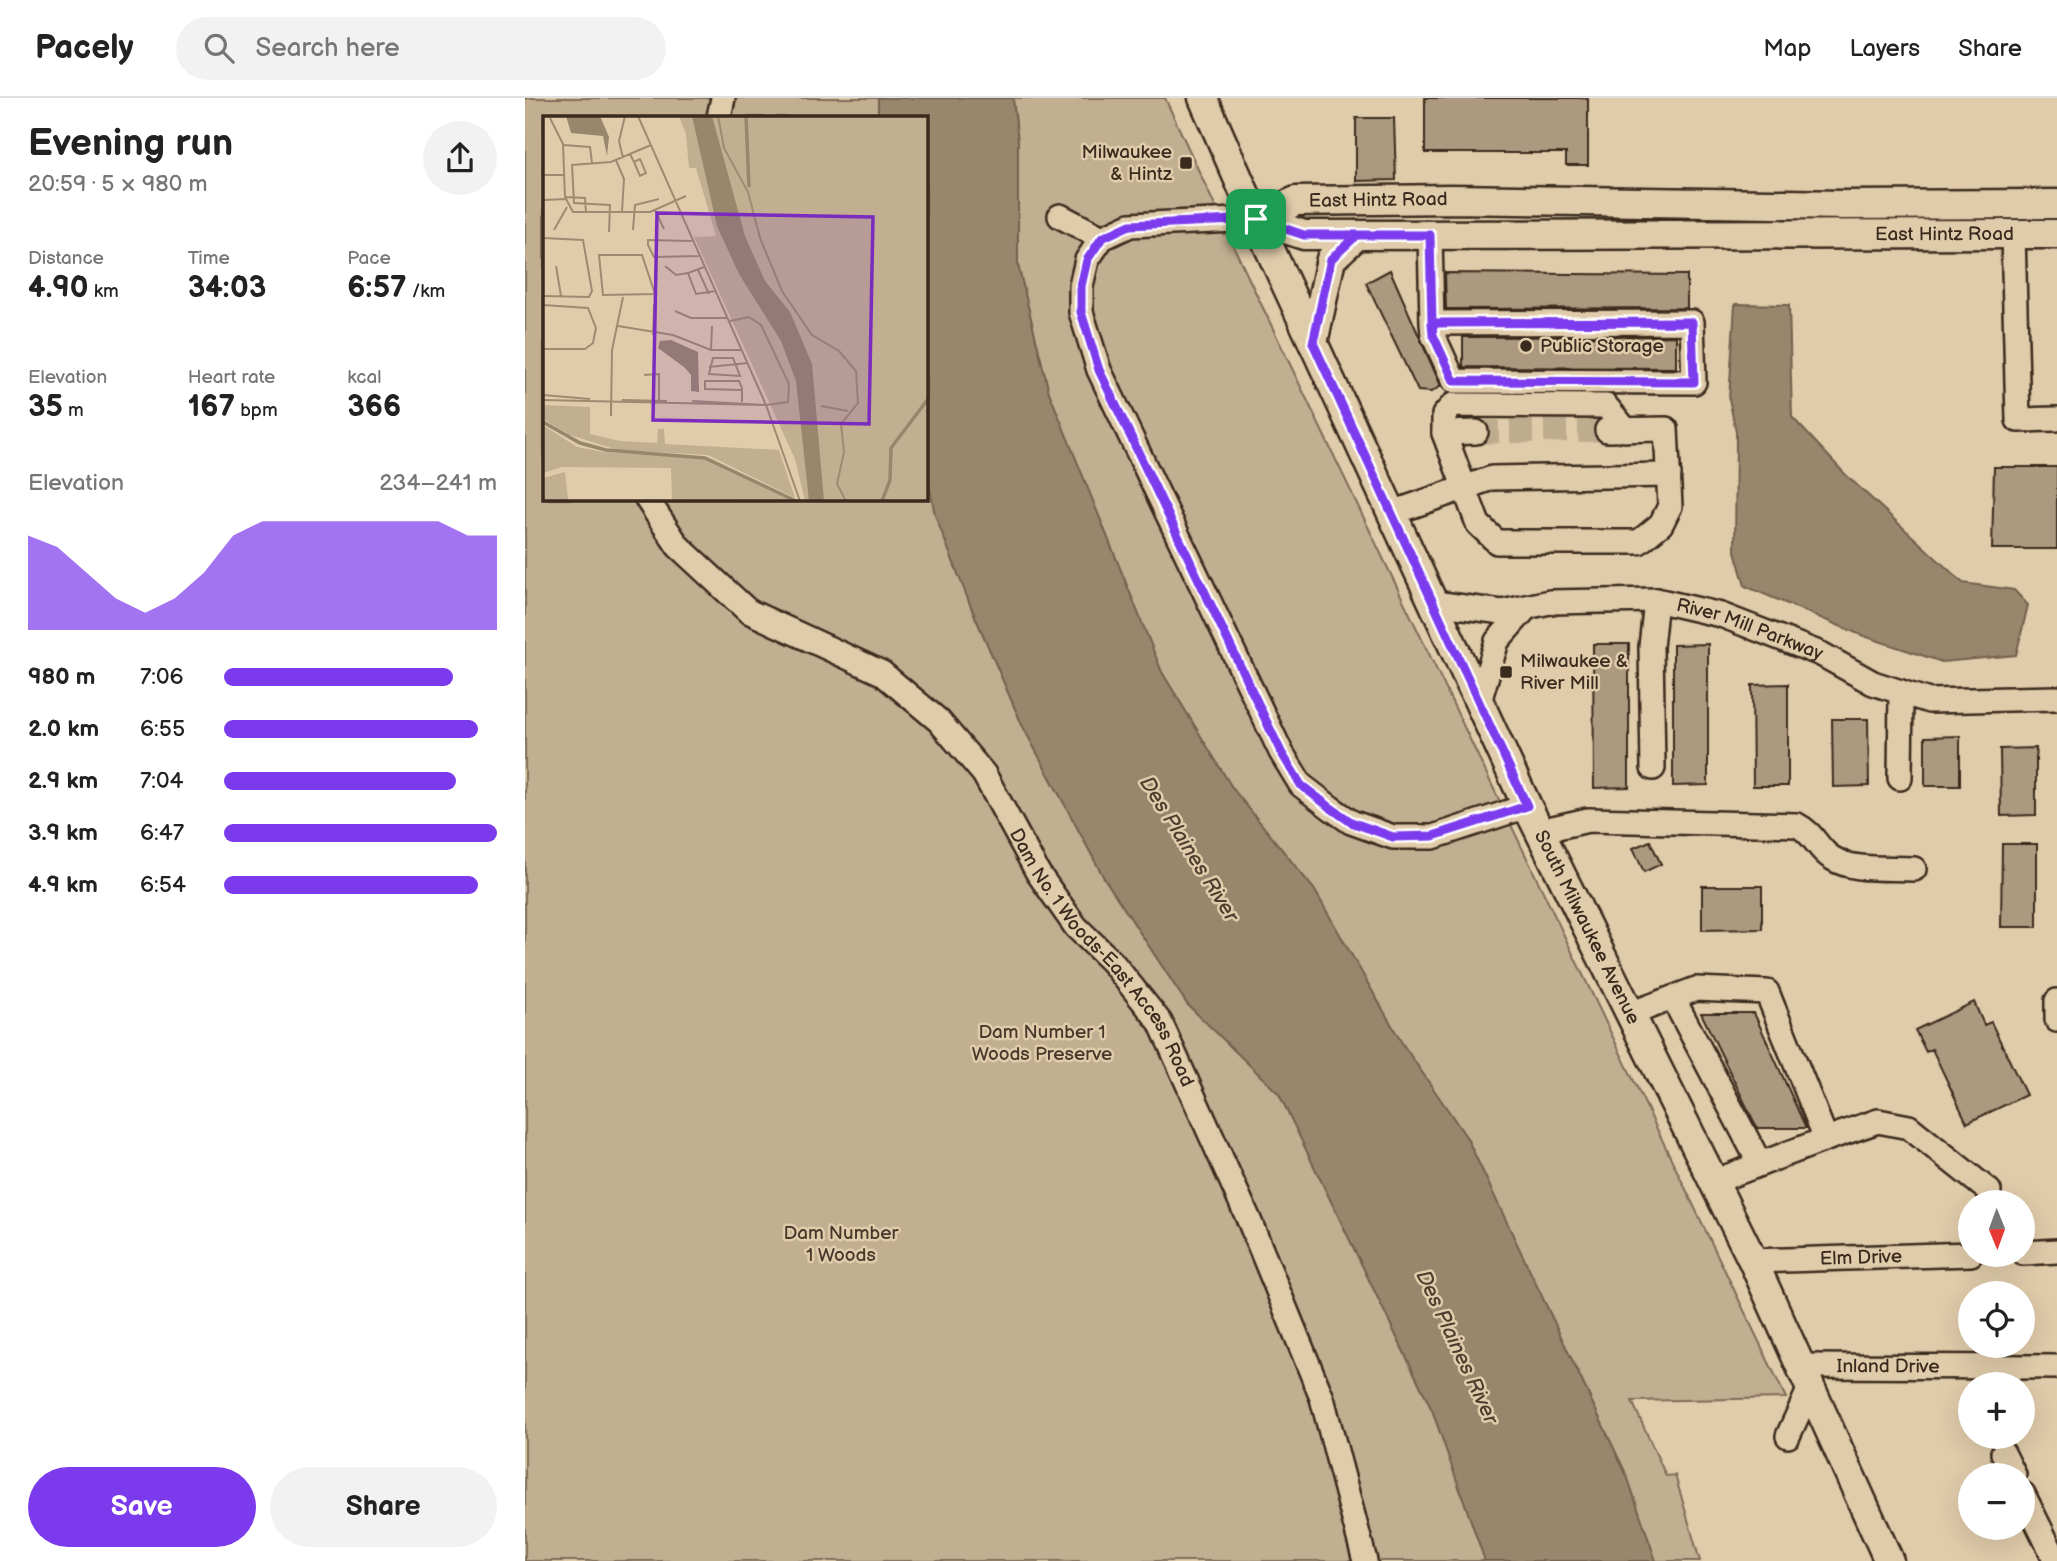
<!DOCTYPE html>
<html lang="en">
<head>
<meta charset="utf-8">
<style>
  body { margin:0; font-family:"Balsamiq Sans",sans-serif; background:#f2f2f2; color:#222; height:100vh; display:flex; flex-direction:column; font-size:26px; white-space:nowrap }
  * { box-sizing:border-box; margin:0 }
  p { font-size:23px; color:#767676 }
  .icon { flex:none; width:38px; height:38px; fill:none; stroke:currentColor; stroke-width:2; stroke-linecap:round; stroke-linejoin:round }
  .map { position:relative; flex:1; overflow:hidden }
  .drawer { display:flex; flex-direction:column; background:#fff; width:525px }
  .drawer>* { flex:none }
  .needle { width:46px; rotate:179deg }
  .fabs { position:absolute; left:1433px; top:1092px; display:grid; gap:14px }
  .fabs a { display:grid; place-items:center; width:77px; height:77px; border-radius:50%; background:#fff; box-shadow:0 7px 28px #0002; font-size:35px }
  .pin { position:absolute; display:grid; place-items:center; width:60px; height:60px; color:#fff; margin:-30px; border-radius:14px; box-shadow:0 4px 10px #0006 }
  .round { display:grid; place-items:center; flex:none; width:74px; height:74px; border-radius:37px; background:#f2f2f2 }
  .head { display:flex; align-items:center; justify-content:space-between; height:119px; padding:0 28px }
  h1 { font-size:38px; font-weight:700; line-height:52px }
  .stats { display:grid; grid-template-columns:repeat(3,1fr); gap:10px; height:119px; padding:7px 28px }
  .stats div { display:grid; align-content:center }
  .stats b { font-size:30px; font-weight:700 }
  .stats small { font-size:19px; font-weight:400 }
  .stats p { font-size:19px }
  .chart { height:196px; padding:14px 28px }
  .chart p { display:flex; justify-content:space-between }
  .chart svg { width:100%; height:126px; margin-top:7px; fill:#7c3aed; opacity:.7 }
  .button { display:flex; gap:14px; margin-top:auto; padding:14px 28px }
  .button a { flex:1; height:80px; border-radius:42px; background:#7c3aed; color:#fff; font-size:28px; font-weight:700; line-height:80px; text-align:center }
  .button a+a { background:#f2f2f2; color:#222 }
  ul { padding:0 28px; list-style:none; font-size:23px }
  li { display:grid; grid-template-columns:112px 84px 1fr; align-items:center; height:52px }
  li i { height:18px; border-radius:9px; background:#7c3aed }
  header { display:flex; align-items:center; gap:42px; box-sizing:border-box; height:98px; padding:0 35px; background:#fff; border-bottom:2px solid #e0e0e0 }
  header strong { font-size:33px }
  nav { display:flex; gap:38px; margin-inline-start:auto; font-size:24px }
  .search { width:490px; height:63px; background:#f2f2f2; display:flex; align-items:center; gap:18px; box-sizing:border-box; padding:0 24px; border-radius:38px; color:#767676; font-size:26px }
  main { display:flex; flex:1; min-height:0 }
  .map>svg:first-child { display:block }
  .green { fill:#c2ae91; stroke:#7e6c58; stroke-width:2; fill-rule:evenodd }
  .water { fill:#98866d; stroke:#73614d; stroke-width:2 }
  .building { fill:#ad997f; stroke:#3b2a1e; stroke-width:2 }
  .lines { fill:none; stroke-linecap:round; stroke-linejoin:round }
  .minor-tunnel { stroke:#bfab8e; stroke-width:23; stroke-dasharray:23 11; stroke-linecap:butt }
  .minor-casing { stroke:#3b2a1e; stroke-width:28 }
  .major-casing { stroke:#3b2a1e; stroke-width:33 }
  .minor { stroke:#e0cbaa; stroke-width:23 }
  .major { stroke:#e0cbaa; stroke-width:28 }
  .route-casing { stroke:#fff; stroke-width:14 }
  .route { stroke:#7c3aed; stroke-width:9 }
  .poi-dot { fill:#3b2a1e; stroke:#e0cbaa; stroke-width:2.5 }
  .labels { text-anchor:middle; dominant-baseline:central; stroke-width:5; stroke-linejoin:round; paint-order:stroke }
  .poi-label { font-size:19px; fill:#3b2a1e; stroke:#e0cbaa; text-anchor:start }
  .street-label { font-size:19px; fill:#3b2a1e; stroke:#e0cbaa }
  .park-label { font-size:19px; fill:#48372a; stroke:#e0cbaa }
  .water-label { font-size:21px; font-style:italic; fill:#4e3c2e; stroke:#e0cbaa }
  .inset-river { fill:none; stroke:#98866d; stroke-width:3.5 }
  .inset-road { fill:none; stroke:#9e8b72; stroke-width:2 }
  .view { fill:#7b2cbf; fill-opacity:0.15; stroke:#7b2cbf; stroke-width:3.5 }
  .inset-edge { fill:none; stroke:#3b2a1e; stroke-width:3.5 }
</style>
</head>
<body>
<header>
<strong>Pacely</strong>
<div class="search"><svg class="icon" aria-label="search" viewBox="0 0 24 24"><circle cx="10" cy="10" r="6"/><path d="M15 15l6 6"/></svg>Search here</div>
<nav><a>Map</a><a>Layers</a><a>Share</a></nav>
</header>
<main>
<section class="drawer">
<div class="head"><div><h1>Evening run</h1><p>20:59 · 5 × 980 m</p></div><a class="round"><svg class="icon" aria-label="share" viewBox="0 0 24 24"><path d="M12 15V3M7 8l5-5 5 5M5 13v7h14v-7"/></svg></a></div>
<div class="stats">
<div><p>Distance</p><b>4.90<small> km</small></b></div>
<div><p>Time</p><b>34:03</b></div>
<div><p>Pace</p><b>6:57<small> /km</small></b></div>
</div>
<div class="stats">
<div><p>Elevation</p><b>35<small> m</small></b></div>
<div><p>Heart rate</p><b>167<small> bpm</small></b></div>
<div><p>kcal</p><b>366</b></div>
</div>
<div class="chart"><p><span>Elevation</span>234–241 m</p>
<svg viewBox="0 0 160 44" preserveAspectRatio="none"><path d="M0 44V11L10 15L20 24L30 33L40 38L50 33L60 24L70 11L80 6L90 6L100 6L110 6L120 6L130 6L140 6L150 11L160 11V44z"/></svg>
</div>
<ul>
<li><b>980 m</b>7:06<i style="width:84%"></i></li>
<li><b>2.0 km</b>6:55<i style="width:93%"></i></li>
<li><b>2.9 km</b>7:04<i style="width:85%"></i></li>
<li><b>3.9 km</b>6:47<i style="width:100%"></i></li>
<li><b>4.9 km</b>6:54<i style="width:93%"></i></li>
</ul>
<div class="button"><a>Save</a><a>Share</a></div>
</section>
<div class="map">
<svg width="1532" height="1463" viewBox="0 0 1532 1463">
  <rect width="100%" height="100%" fill="#e0cbaa"/>
  <filter id="ink" filterUnits="userSpaceOnUse"><feTurbulence type="fractalNoise" baseFrequency=".0143" numOctaves="2"/><feDisplacementMap in="SourceGraphic" scale="14" xChannelSelector="R" yChannelSelector="G"/><feConvolveMatrix kernelMatrix="1 2 1 2 8 2 1 2 1" color-interpolation-filters="sRGB"/></filter>
  <g filter="url(#ink)">
    <path class="green" d="M0,0H640L715,162L1261,1300L1107,1303L1141,1378L1150,1377L1175,1463H0ZM19,19H401V401H19Z"/>
    <path class="water" d="M353,0H488L493,43V167L524,294L637,574L708,691L789,791L877,945L942,1040L1102,1378L1131,1463H960L907,1312L754,996L662,906L579,780L497,627L446,509L410,417L401,370V19H353Z
      M1210,206L1264,207L1267,319L1321,377L1438,485L1489,492L1503,507L1491,557L1417,564L1336,537L1220,488L1210,453L1211,334L1204,301Z"/>
    <path class="building" d="M900,0H1063V67H1041V55H900Z
      M831,20H869L871,82L831,83Z
      M865,172L916,288L906,294L893,293L841,185Z
      M920,175L1162,177V210L921,211Z
      M1151,238V270L938,269V239Z
      M1469,369H1532V451H1467Z
      M1068,546H1104V689L1069,690Z
      M1183,546V687L1148,688V547Z
      M1263,586V688H1228L1227,587Z
      M1307,621H1343L1344,688L1308,689Z
      M1435,638V688H1400V639Z
      M1511,650V717L1476,718L1475,651Z
      M1125,743L1136,766L1119,774L1108,750Z
      M1477,746H1512V829H1476Z
      M1177,788H1237V831L1177,832Z
      M1449,904L1459,927L1466,924L1501,997L1442,1025L1407,951L1401,954L1390,932Z
      M1176,915H1229L1281,1030H1232Z"/>
    <g class="lines">
      <path class="minor-tunnel" d="M951,334L1082,332"/>
      <defs>
        <g id="minor">
          <path d="M194,19L198,0"/>
          <path d="M535,118L577,140"/>
          <path d="M731,121L605,127L577,140L562,162L556,188V214L574,272L756,654L776,687L806,710L826,724L868,739H908L1002,708"/>
          <path d="M1488,136L1493,322L1532,321"/>
          <path d="M905,137L907,225L908,237L929,283L1169,284L1167,224L907,225"/>
          <path d="M1082,332L1141,331L1145,408L1136,426L1114,444H972L953,426L919,335V317L928,307L1081,308L1101,332"/>
          <path d="M919,335L951,334"/>
          <path id="s1" d="M122,401L153,448L223,513L357,575L414,623L459,676L513,775L551,829L587,864L635,924L724,1122L797,1300L840,1463"/>
          <path d="M867,415L967,380L1144,377"/>
          <path id="s2" d="M909,505L977,514L1025,504L1131,502L1196,517L1296,556L1348,585L1404,603L1532,600"/>
          <path d="M954,604L972,543L1001,510"/>
          <path d="M1128,670L1126,549L1131,502"/>
          <path d="M1375,680L1376,594"/>
          <path d="M1015,733L1063,722L1272,727C1290,736 1292,751 1307,760C1328,774 1365,769 1389,771"/>
          <path d="M1148,900L1235,1066"/>
          <path d="M1532,903V922"/>
          <path d="M1105,916L1171,891L1242,894L1301,1041L1188,1084"/>
          <path d="M1301,1041L1353,1023L1384,1029L1464,1093"/>
          <path d="M1498,1155L1532,1153"/>
          <path id="s3" d="M1228,1163L1446,1156"/>
          <path id="s4" d="M1275,1268L1532,1269"/>
          <path d="M1263,1338L1285,1290"/>
          <path d="M1478,1355L1489,1377"/>
          <path d="M1498,1396L1531,1463"/>
        </g>
        <g id="major">
          <path id="s5" d="M678,0L731,121L1002,708L1228,1163L1364,1463"/>
          <path id="s6" d="M731,121L771,103L926,101L1319,107L1532,106"/>
          <path id="s7" d="M731,121L779,137L1532,136"/>
          <path d="M788,245L806,161L832,137"/>
        </g>
      </defs>
      <use href="#minor" class="minor-casing"/>
      <use href="#major" class="major-casing"/>
      <use href="#minor" class="minor"/>
      <use href="#major" class="major"/>
    </g>
  </g>
  <g class="lines" filter="url(#ink)">
    <defs>
      <path id="route" d="M731,121L605,127L577,140L562,162L556,188V214L574,272L756,654L776,687L806,710L826,724L868,739L908,738L1002,708L788,245L806,161L832,137H905L907,225L908,237L929,283L1169,284L1167,224L907,225L905,137H779L731,121"/>
    </defs>
    <use href="#route" class="route-casing"/>
    <use href="#route" class="route"/>
  </g>
  <g class="poi-dot">
    <rect x="654" y="58" width="14" height="14" rx="3.5"/>
    <circle cx="1001" cy="248" r="7"/>
    <rect x="974" y="567" width="14" height="14" rx="3.5"/>
  </g>
  <g class="labels">
    <g class="poi-label">
      <text x="647" y="54" text-anchor="end">Milwaukee<tspan x="647" dy="22">&amp; Hintz</tspan></text>
      <text x="1015" y="248">Public Storage</text>
      <text x="995" y="563">Milwaukee &amp;<tspan x="995" dy="22">River Mill</tspan></text>
    </g>
    <g class="street-label">
      <text stroke="none"><textPath href="#s6" startOffset="126">East Hintz Road</textPath></text>
      <text stroke="none"><textPath href="#s7" startOffset="691">East Hintz Road</textPath></text>
      <text stroke="none"><textPath href="#s2" startOffset="322">River Mill Parkway</textPath></text>
      <text stroke="none"><textPath href="#s5" startOffset="914">South Milwaukee Avenue</textPath></text>
      <text stroke="none"><textPath href="#s1" startOffset="663">Dam No. 1 Woods-East Access Road</textPath></text>
      <text stroke="none"><textPath href="#s3" startOffset="108">Elm Drive</textPath></text>
      <text stroke="none"><textPath href="#s4" startOffset="88">Inland Drive</textPath></text>
    </g>
    <g class="park-label">
      <text x="517" y="934">Dam Number 1<tspan x="517" dy="22">Woods Preserve</tspan></text>
      <text x="316" y="1135">Dam Number<tspan x="316" dy="22">1 Woods</tspan></text>
    </g>
    <g class="water-label">
      <text transform="translate(664 751) rotate(58)">Des Plaines River</text>
      <text transform="translate(932 1249) rotate(65)">Des Plaines River</text>
    </g>
  </g>
  <g transform="translate(18 18)">
    <rect width="385" height="385" fill="#e0cbaa"/>
    <path d="M136,0H385V385H262L252,343L151,121L173,120L153,52H146L143,18ZM0,289L47,291V318L77,325L114,327L115,313H121L122,328L236,334L252,382L165,339L75,334L27,319L0,303ZM0,309L34,331L61,336L165,343L251,385H129L128,352L19,351L0,357ZM22,356L25,384L0,385V362Z" fill="#c2ae91"/>
    <path d="M23,0H57L66,21L64,40L60,20L28,17ZM149,0H169L202,120L222,165L247,196L269,248L281,385H266L253,265L238,225L196,158L174,110ZM128,224L155,236L156,276L148,275V259L141,251L115,232L117,225Z" fill="#98866d"/>
    <path class="inset-river" d="M203,0L206,71M0,306L37,327L63,334L162,342L253,385M339,385L347,364L348,332L385,283"/>
    <path class="inset-road" d="M95,0L223,289L257,385M175,0L181,32L205,76L217,122L239,175L269,219L296,235L313,255L315,287L298,308L301,336L294,368L303,385M7,2L20,28L22,81L30,96H107L143,80M20,29L47,31L49,47M87,38L91,46L97,60L103,57L97,43L91,46M80,42L76,25L82,0M73,44L81,63L79,95M28,49L68,46L108,29M29,49L31,87L67,89L66,116M0,59H22M22,81L42,82L43,97M1,84L23,83M112,94L121,113M11,114L24,91M90,114L92,89L116,83M0,122L40,124L49,175L46,181L0,180M149,125L105,124V129L111,141L156,140M56,139H99L112,178L60,179ZM13,150L18,180M122,150L133,159L145,157M161,151L145,157L153,178L173,175M155,154L166,178M0,189L45,192L53,212L50,227L42,233H0M132,195L148,202H184M187,205L206,201L218,209L246,268L245,286L223,289M75,210L130,219L168,234H199M110,219L111,188M168,234L169,210M170,242H190L197,260L166,258ZM166,251L205,247M101,259L116,258V285M199,274L162,273V265H196L199,272V286M0,279L47,283M0,284L223,289M79,284L124,285M68,285V300L69,234L80,181M149,285L223,289M278,290L305,295"/>
    <path class="view" d="M114,97L330,101L326,308L110,304Z"/>
    <rect width="385" height="385" class="inset-edge"/>
  </g>
</svg>
<div class="fabs">
<a><svg class="needle" viewBox="-14 -14 28 28"><path d="M0-13l5 13h-10z" fill="#e53935"/><path d="M0 13l5-13h-10z" fill="#767676"/></svg></a>
<a><svg class="icon" aria-label="locate" viewBox="0 0 24 24"><circle cx="12" cy="12" r="6"/><path d="M12 2v4M12 18v4M2 12h4M18 12h4"/></svg></a>
<a>+</a>
<a>−</a>
</div>
<div class="pin" style="left:731px;top:121px;background:#1e9e55"><svg class="icon" aria-label="arrive" viewBox="0 0 24 24"><path d="M6 21V4h12l-3 4 3 4H6"/></svg></div>
</div>
</main>
</body>
</html>
